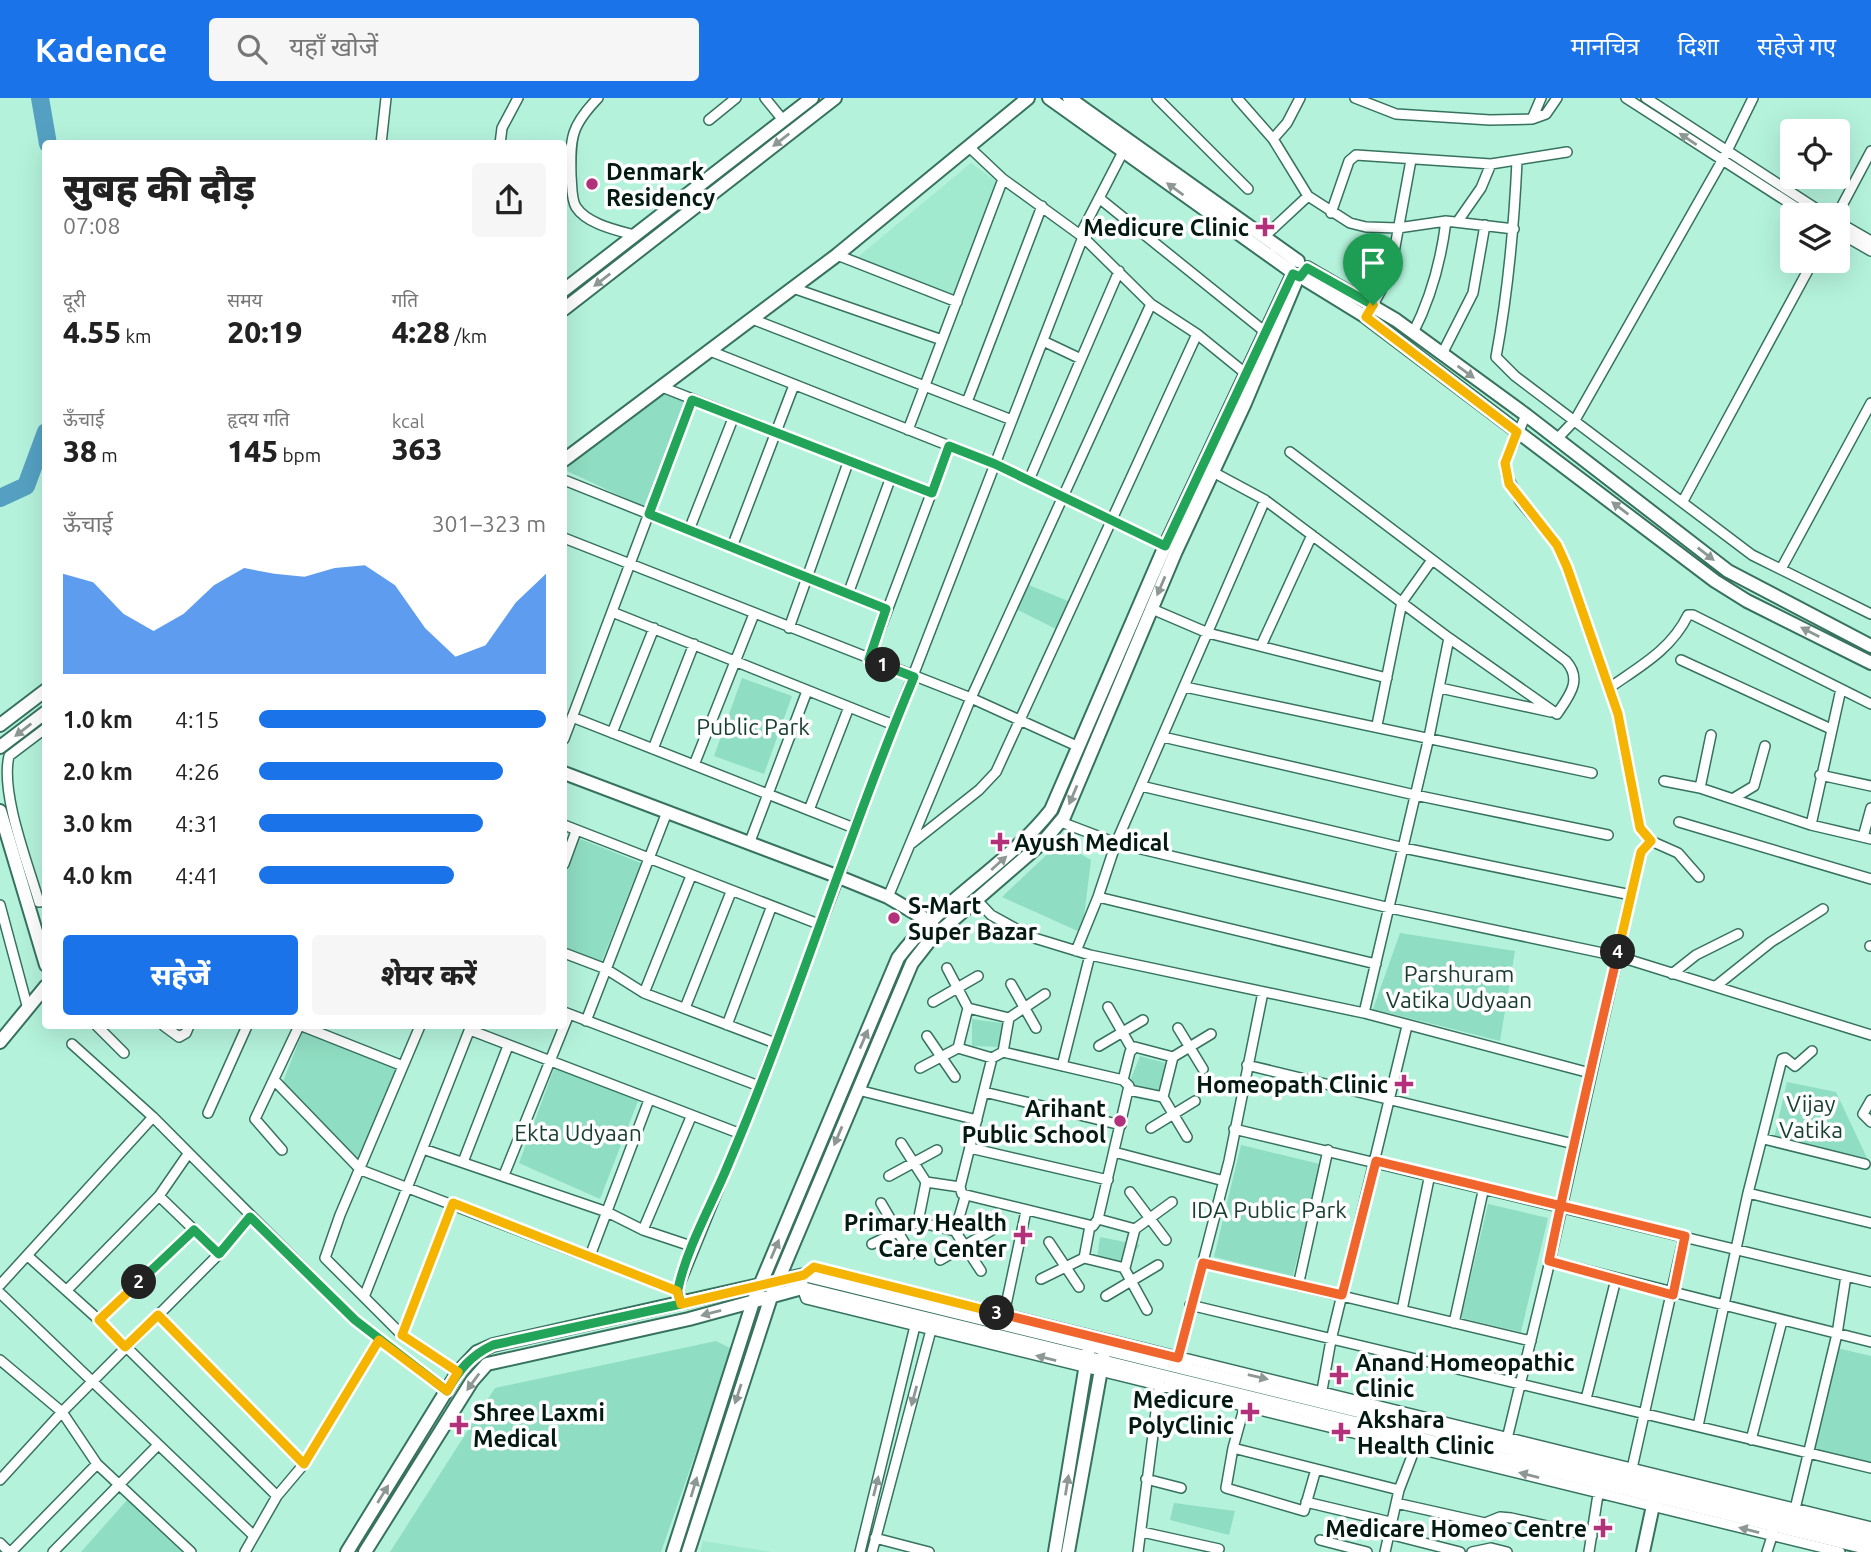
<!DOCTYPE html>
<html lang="hi">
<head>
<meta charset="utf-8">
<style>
  body { margin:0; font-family:Ubuntu,"Noto Sans Devanagari",sans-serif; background:#f6f6f6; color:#222; height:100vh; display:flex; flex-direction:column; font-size:26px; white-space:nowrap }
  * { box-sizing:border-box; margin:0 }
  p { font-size:23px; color:#767676 }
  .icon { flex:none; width:38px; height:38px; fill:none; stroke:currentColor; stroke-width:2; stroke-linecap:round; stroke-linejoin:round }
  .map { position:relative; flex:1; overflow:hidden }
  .panel { position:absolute; left:42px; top:42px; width:525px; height:889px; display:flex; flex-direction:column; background:#fff; border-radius:7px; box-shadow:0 7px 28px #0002 }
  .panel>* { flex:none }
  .fabs { position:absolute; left:1780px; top:21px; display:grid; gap:14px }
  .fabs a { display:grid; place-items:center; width:70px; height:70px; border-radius:7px; background:#fff; box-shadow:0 7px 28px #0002; font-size:35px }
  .pin { position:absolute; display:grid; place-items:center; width:60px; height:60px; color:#fff; margin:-72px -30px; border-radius:50% 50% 50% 0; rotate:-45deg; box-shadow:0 0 7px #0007 }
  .pin .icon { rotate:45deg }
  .km { position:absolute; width:35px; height:35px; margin:-18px; border-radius:50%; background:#222; color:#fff; font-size:19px; line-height:35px; text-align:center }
  .round { display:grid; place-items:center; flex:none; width:74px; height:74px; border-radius:7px; background:#f6f6f6 }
  .summary { display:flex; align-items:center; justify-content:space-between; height:119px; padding:0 21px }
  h1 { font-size:38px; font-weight:800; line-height:52px }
  .figures { display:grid; grid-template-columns:repeat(3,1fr); gap:10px; height:119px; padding:7px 21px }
  .figures div { display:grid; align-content:center }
  .figures b { font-size:30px; font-weight:800 }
  .figures small { font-size:19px; font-weight:400 }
  .figures p { font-size:19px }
  .chart { height:196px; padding:14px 21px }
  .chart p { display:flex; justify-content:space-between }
  .chart svg { width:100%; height:126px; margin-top:7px; fill:#1a73e8; opacity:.7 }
  .action { display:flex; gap:14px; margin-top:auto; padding:14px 21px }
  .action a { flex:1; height:80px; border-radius:7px; background:#1a73e8; color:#fff; font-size:28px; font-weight:800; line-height:80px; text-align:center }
  .action a+a { background:#f6f6f6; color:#222 }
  ul { padding:0 21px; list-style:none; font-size:23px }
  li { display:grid; grid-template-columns:112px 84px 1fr; align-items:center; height:52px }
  li i { height:18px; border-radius:9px; background:#1a73e8 }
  header { display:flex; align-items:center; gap:42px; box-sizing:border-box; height:98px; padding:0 35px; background:#1a73e8; color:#fff }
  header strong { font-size:33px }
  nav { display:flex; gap:38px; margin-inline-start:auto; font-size:24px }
  .search { width:490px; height:63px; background:#f6f6f6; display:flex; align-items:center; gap:18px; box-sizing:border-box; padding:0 24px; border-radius:7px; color:#767676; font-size:26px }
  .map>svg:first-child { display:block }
  .built { fill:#a1e9cf }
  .green { fill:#8fddc2 }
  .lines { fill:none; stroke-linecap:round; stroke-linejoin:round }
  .river { stroke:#55a0c2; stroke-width:18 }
  .street-casing { stroke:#37725f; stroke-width:12 }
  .secondary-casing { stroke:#37725f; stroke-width:16 }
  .street { stroke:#fff; stroke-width:9 }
  .secondary { stroke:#fff; stroke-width:12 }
  .oneway { fill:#8d9894 }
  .split-1-casing { stroke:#fff; stroke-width:14 }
  .split-2-casing { stroke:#fff; stroke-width:14 }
  .split-3-casing { stroke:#fff; stroke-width:14 }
  .split-4-casing { stroke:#fff; stroke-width:14 }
  .split-5-casing { stroke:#fff; stroke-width:14 }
  .split-1 { stroke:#22a559; stroke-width:9 }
  .split-2 { stroke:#22a559; stroke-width:9 }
  .split-3 { stroke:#f5b400; stroke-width:9 }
  .split-4 { stroke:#f0652b; stroke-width:9 }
  .split-5 { stroke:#f5b400; stroke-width:9 }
  .poi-dot { fill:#b3317b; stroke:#fff; stroke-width:2.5 }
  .labels { text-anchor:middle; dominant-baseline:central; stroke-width:7; stroke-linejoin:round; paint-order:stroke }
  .poi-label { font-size:23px; font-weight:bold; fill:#021a12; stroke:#fff; text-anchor:start }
  .park-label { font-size:23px; fill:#183e32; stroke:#fff }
</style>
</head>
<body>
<header>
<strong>Kadence</strong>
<div class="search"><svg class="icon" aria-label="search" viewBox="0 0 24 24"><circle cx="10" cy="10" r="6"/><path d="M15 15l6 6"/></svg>यहाँ खोजें</div>
<nav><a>मानचित्र</a><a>दिशा</a><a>सहेजे गए</a></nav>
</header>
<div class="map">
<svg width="1871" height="1454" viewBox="0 0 1871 1454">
  <rect width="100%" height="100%" fill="#b4f2db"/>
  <path class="built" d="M971,65L1001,87L958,199L853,163Z
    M703,1443L772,1454H700Z"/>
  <path class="green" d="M664,294L687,301L644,409L565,372Z
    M1029,487L1068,503L1056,531L1016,511Z
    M742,580L792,598L764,676L714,658Z
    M578,740L641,765L601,865L564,850V777Z
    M1060,744L1091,762L1082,835L1002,799Z
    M1400,835L1515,853L1500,943L1373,911Z
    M972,921L1002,925L1000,949L972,948Z
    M303,933L397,971L362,1067L282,986Z
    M1140,958L1177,968L1165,1006L1134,1000L1137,991L1128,988Z
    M555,968L638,1003L600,1101L519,1065Z
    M1787,984L1836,994L1867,1060L1774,1040Z
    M1241,1047L1320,1066L1293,1178L1214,1159Z
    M1488,1106L1548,1120L1521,1234L1461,1220Z
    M1100,1139L1140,1147L1119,1173L1097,1160Z
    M716,1243L732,1251L661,1454H390L495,1290Z
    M1837,1250L1871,1258V1368L1811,1354Z
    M128,1401L182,1454H81Z
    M1174,1405L1235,1413L1229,1437L1170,1422Z"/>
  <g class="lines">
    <path class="river" d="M40,0L48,46
      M0,400L26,388L46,334"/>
    <defs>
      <path id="street" d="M598,0C571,28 570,39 571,78C572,87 571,101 576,109C587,126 616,132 634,137
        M765,0L783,22
        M1157,0L1248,91
        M1237,0L1273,41L1308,98L1264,139
        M1355,0L1396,16L1490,22L1532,21L1546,16L1557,0
        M1626,0L1808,117
        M1646,0L1826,117
        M1532,21L1541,0
        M709,22L736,0
        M1273,41L1287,25L1300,0
        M381,46L386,0
        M500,46L502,30L518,0
        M968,48L1003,81L1083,139L1151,206L1197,236L1245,275
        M1517,63C1514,129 1508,194 1496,259L1515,278L1752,457L1871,516
        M1308,98L1350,125L1366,129L1398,130L1446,123L1514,131
        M1099,100L1264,233
        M1331,115L1349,63L1356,57L1491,66L1567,54
        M1837,117L1871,53
        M1458,123L1481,90L1491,66
        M1838,124L1871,143
        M1838,134L1871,153
        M1080,137L1126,48
        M837,157L957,204
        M793,190L942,242
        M1370,212L1390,176L1411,62
        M752,221L1012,322
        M1413,235C1432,198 1441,163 1446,123
        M1043,243L1081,261
        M710,253L995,366L1165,448
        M1442,256L1473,195L1485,127
        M662,289L931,395
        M967,304L1042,108
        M908,332L1003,81
        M1556,342L1575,322L1723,61L1753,0
        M1290,354L1566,563C1583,582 1569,598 1557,616
        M1213,374L1265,402L1449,540L1557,616
        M564,382L886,511
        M1029,382L1119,173
        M1683,403L1813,163
        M689,432L734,318
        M564,440L971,600L1079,649
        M732,449L794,287
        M1781,471L1871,305
        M848,496L891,379
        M1152,511L1208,535L1387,580
        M612,514L894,627
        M789,530L849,362
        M1261,548L1312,437
        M869,561L949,348
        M1681,562L1831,631
        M1185,589L1592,675
        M1440,590L1551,614
        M1609,590C1639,569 1671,552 1688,517H1693L1871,606
        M572,619L854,730
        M1377,627L1402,504L1432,462
        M46,630L9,658C0,695 28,766 39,804L46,803
        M612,635L654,530
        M1163,639L1415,697L1608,737
        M564,641L692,301
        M653,651L694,546
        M694,667L754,516
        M1820,677L1871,688
        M1664,683L1700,690L1811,727L1871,741
        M1141,688L1404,750L1631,797
        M1700,690L1711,637
        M1734,700L1754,688L1765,648
        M809,712L849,609
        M1061,724L1116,745L1390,810L1617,858L1871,937
        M1679,724L1871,781
        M564,727L821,827
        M1811,727L1841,591
        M1863,739L1871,710
        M1651,743L1678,755L1699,779
        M912,745L979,692L996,674L1197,236
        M749,746L807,593
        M564,766L576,733
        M888,799L971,600L1151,206
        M1098,799L1376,866
        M976,801L991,817L1031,839L1090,857L1364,915L1590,975
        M0,807L28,911
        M1870,848H1871
        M1076,853L1098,799L1116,745L1265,402
        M564,855L606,871L644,895L775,945
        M947,870L968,910
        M1672,876L1696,857L1738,836
        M1011,886L1036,930
        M1716,888L1771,844L1823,811
        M644,895L691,778
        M933,904L978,878
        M1108,909L1132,951
        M685,910L731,794
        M564,914L759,988
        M1364,915L1429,639L1449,540
        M1009,920L1045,896
        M586,923L667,714
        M727,927L771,810
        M97,928L124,955
        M164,928L179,939L186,935L189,928
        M302,928L403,968
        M420,928L340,1117L325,1160L402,1237L458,1274
        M1178,930L1203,971
        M470,932L741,1036
        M927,938L955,979
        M72,946L153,1019L355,1222L447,1293
        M1099,948L1143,922
        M1003,954L1123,982L1129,988L1098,1121L1093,1128L962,1096L960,1089L992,960Z
        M1173,959L1211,936
        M992,960L958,950L968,910L1009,920L1003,954
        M1247,967L1574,1046
        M1062,968L1090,857
        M920,970L958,950
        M274,982L361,1072L677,1193
        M1123,982L1130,954L1135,949L1173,959L1163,999L1129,992
        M858,992L977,1022
        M984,994L1121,1027
        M1163,999L1187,1039
        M1871,1002L1863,1016L1871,1024
        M208,1015L247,928
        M1151,1030L1195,1003
        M1234,1031L1871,1184
        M1764,1041L1865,1066
        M901,1045L926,1084
        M970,1050L1108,1082
        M423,1051L607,1114L643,1132L694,1149
        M282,1052L255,1021L299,928
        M1114,1054L1224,1083
        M463,1064L508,948
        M504,1077L569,916
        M889,1078L937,1052
        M960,1089L926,1084L918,1124L955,1133L965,1099
        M1130,1094L1166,1142
        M1748,1095L1871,1125
        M159,1098L219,1156
        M881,1105L911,1156
        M1090,1128L1084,1160L1125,1170L1135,1131L1098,1121
        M1135,1131L1172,1104
        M643,1132L691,1019
        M955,1133L981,1173
        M1049,1144L1079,1189
        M872,1146L918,1124
        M590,1158L649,1002
        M29,1159L99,1222L277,1398
        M940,1162L992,1132
        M1550,1163L1871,1244
        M1203,1165L1531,1243
        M1124,1170L1147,1212
        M1041,1181L1084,1160
        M0,1187L153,1019
        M1298,1188L1328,1052
        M67,1192L159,1098L188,1056
        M0,1195L254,1438
        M1106,1198L1158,1167
        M364,1199L471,928
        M681,1206L677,1193L741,1036L839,779L854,730L1083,139
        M1190,1207L1871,1370
        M1402,1212L1430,1076
        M158,1217L304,1366
        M1003,1221L1026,1113
        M99,1222L194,1132
        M1454,1225L1484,1089
        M402,1237L453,1105
        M0,1262L62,1314L97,1366L191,1454
        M1177,1264L1229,1063L1263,894
        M1321,1298L1331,1242L1407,928
        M1586,1301L1616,1181
        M1246,1303L1233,1350L1226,1390L1304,1413L1316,1371
        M1698,1328L1748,1095L1782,961L1785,960L1795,968L1812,953
        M1751,1342L1782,1223
        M1506,1345L1550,1163L1641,754L1651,743L1640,730L1618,616L1567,469L1557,447L1520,403L1506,376L1505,365L1526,317
        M1233,1350L1399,1392
        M1631,1375L1684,1138
        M1146,1381L1181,1390
        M0,1382L62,1314L219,1156L250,1119
        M1306,1404L1390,1424
        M1396,1405L1485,1425L1500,1419L1511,1420L1592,1438
        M1794,1415L1837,1236L1846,1178
        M1142,1434L1219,1451
        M1389,1436L1460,1454
        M875,1440L929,1454
        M1320,1442L1367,1454
        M0,1445L9,1454
        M11,1454L97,1366
        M53,1454L158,1347
        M245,1454L277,1398L304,1366L379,1242
        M860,1454L915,1228
        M872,1454L931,1232
        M1138,1454L1160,1282
        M1385,1454L1399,1392L1417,1345
        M1472,1454L1491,1450L1507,1454
        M1589,1454L1599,1390
        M1767,1454L1774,1432
        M1840,1454L806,1201L802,1190L804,1177L814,1169L1871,1429"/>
      <path id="secondary" d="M1049,0L1291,173
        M1069,0L1298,163
        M1307,170L1396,222L1526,317L1728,473L1871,548
        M1301,179L1366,219L1715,483L1747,503L1871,565
        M564,192L812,0
        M564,211L835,0
        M564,362L837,157L1028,0
        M0,627L46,592
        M0,649L46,614
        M564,675L839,779L888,799L932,825
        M0,713L46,867
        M0,944L46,888
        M347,1454L458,1274L477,1254L493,1247L804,1177L1871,1439
        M365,1454L472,1283L487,1266L689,1221L802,1190L1871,1451
        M673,1454L753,1204L898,860C940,803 1007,768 1051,712L1165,448L1293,176
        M688,1454L771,1199L912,865L930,842L1043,744L1064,719L1176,453L1245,305L1295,186
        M1055,1454L1088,1254
        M1068,1454L1104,1255
        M1643,1454L1657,1389"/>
    </defs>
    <use href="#street" class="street-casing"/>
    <use href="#secondary" class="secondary-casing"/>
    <use href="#street" class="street"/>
    <use href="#secondary" class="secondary"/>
  </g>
  <defs><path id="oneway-solid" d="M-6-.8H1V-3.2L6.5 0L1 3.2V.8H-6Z" transform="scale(1.75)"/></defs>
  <g class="oneway">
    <use href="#oneway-solid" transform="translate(1688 41) rotate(-146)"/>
    <use href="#oneway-solid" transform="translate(781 42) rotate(142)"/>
    <use href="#oneway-solid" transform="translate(1175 91) rotate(-144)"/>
    <use href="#oneway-solid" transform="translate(602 182) rotate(142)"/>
    <use href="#oneway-solid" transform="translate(1466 274) rotate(36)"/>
    <use href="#oneway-solid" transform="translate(1620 410) rotate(-143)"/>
    <use href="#oneway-solid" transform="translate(1706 456) rotate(38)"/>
    <use href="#oneway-solid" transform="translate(1161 488) rotate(113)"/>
    <use href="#oneway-solid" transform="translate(1810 534) rotate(-153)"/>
    <use href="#oneway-solid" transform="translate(23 632) rotate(142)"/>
    <use href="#oneway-solid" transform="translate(1073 697) rotate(113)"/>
    <use href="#oneway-solid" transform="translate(999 765) rotate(-42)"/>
    <use href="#oneway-solid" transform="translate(864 941) rotate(-67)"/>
    <use href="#oneway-solid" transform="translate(838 1038) rotate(113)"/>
    <use href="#oneway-solid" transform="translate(775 1151) rotate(-67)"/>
    <use href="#oneway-solid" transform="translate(711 1215) rotate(165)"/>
    <use href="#oneway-solid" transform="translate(1046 1260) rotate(-166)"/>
    <use href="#oneway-solid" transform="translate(1258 1279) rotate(13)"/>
    <use href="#oneway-solid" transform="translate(473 1284) rotate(126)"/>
    <use href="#oneway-solid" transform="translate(738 1296) rotate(108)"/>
    <use href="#oneway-solid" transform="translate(914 1298) rotate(105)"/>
    <use href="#oneway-solid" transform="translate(1529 1377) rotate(-166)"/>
    <use href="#oneway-solid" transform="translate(1067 1387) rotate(-81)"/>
    <use href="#oneway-solid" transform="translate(876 1388) rotate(-76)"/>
    <use href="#oneway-solid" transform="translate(694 1389) rotate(-73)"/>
    <use href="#oneway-solid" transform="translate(383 1396) rotate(-58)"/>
    <use href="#oneway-solid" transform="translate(1749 1432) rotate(-166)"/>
  </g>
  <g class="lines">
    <defs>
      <path id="split-1" d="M883,567L869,561L886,511L649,416L692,302L932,395L949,348L995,366L1165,448L1293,176L1300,179L1307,170L1373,207"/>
      <path id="split-2" d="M139,1184L194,1132L219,1156L250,1119L355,1222L447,1293C459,1272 471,1257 493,1247L681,1206C680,1201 677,1196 678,1191C687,1149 712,1106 728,1067C796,907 847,739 914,579L883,567"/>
      <path id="split-3" d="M139,1184L99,1222L125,1249L158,1217L304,1366L379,1242L447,1293L458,1274L402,1237L453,1105L677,1193L681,1206L804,1177L814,1169L997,1215"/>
      <path id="split-4" d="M997,1215L1178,1260L1203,1165L1342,1197L1376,1063C1479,1087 1582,1113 1685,1138L1673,1197L1549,1163C1570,1060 1594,957 1618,854"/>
      <path id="split-5" d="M1373,207L1366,219L1517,334L1505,365L1509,386L1557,447L1567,469L1618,616L1640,730L1651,743L1641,754L1618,854"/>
    </defs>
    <use href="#split-1" class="split-1-casing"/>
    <use href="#split-2" class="split-2-casing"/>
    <use href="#split-3" class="split-3-casing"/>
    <use href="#split-4" class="split-4-casing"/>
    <use href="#split-5" class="split-5-casing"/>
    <use href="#split-1" class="split-1"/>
    <use href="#split-2" class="split-2"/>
    <use href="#split-3" class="split-3"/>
    <use href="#split-4" class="split-4"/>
    <use href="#split-5" class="split-5"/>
  </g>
  <g class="poi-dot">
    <circle cx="592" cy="86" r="7"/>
    <path d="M1261.5 118.5h7v7h7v7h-7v7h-7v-7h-7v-7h7z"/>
    <path d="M996.5 733.5h7v7h7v7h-7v7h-7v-7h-7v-7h7z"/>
    <circle cx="894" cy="820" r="7"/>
    <path d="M1400.5 975.5h7v7h7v7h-7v7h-7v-7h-7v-7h7z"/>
    <circle cx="1120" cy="1023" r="7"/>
    <path d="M1019.5 1126.5h7v7h7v7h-7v7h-7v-7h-7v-7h7z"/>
    <path d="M1335.5 1266.5h7v7h7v7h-7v7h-7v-7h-7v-7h7z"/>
    <path d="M1246.5 1303.5h7v7h7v7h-7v7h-7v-7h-7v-7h7z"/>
    <path d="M455.5 1316.5h7v7h7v7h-7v7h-7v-7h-7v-7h7z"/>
    <path d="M1337.5 1323.5h7v7h7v7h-7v7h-7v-7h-7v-7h7z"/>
    <path d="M1599.5 1419.5h7v7h7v7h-7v7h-7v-7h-7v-7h7z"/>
  </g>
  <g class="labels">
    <g class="poi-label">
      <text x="606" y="73">Denmark<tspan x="606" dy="26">Residency</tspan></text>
      <text x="1249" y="129" text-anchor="end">Medicure Clinic</text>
      <text x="1014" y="744">Ayush Medical</text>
      <text x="908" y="807">S-Mart<tspan x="908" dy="26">Super Bazar</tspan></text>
      <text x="1388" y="986" text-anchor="end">Homeopath Clinic</text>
      <text x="1106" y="1010" text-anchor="end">Arihant<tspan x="1106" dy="26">Public School</tspan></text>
      <text x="1007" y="1124" text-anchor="end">Primary Health<tspan x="1007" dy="26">Care Center</tspan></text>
      <text x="1355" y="1264">Anand Homeopathic<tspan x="1355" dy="26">Clinic</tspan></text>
      <text x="1234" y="1301" text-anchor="end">Medicure<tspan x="1234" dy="26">PolyClinic</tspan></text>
      <text x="473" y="1314">Shree Laxmi<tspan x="473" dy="26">Medical</tspan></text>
      <text x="1357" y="1321">Akshara<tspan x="1357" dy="26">Health Clinic</tspan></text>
      <text x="1587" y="1430" text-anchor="end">Medicare Homeo Centre</text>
    </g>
    <g class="park-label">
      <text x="753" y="628">Public Park</text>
      <text x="1459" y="875">Parshuram<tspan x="1459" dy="26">Vatika Udyaan</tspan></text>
      <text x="1811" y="1005">Vijay<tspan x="1811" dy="26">Vatika</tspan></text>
      <text x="578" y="1034">Ekta Udyaan</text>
      <text x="1269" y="1111">IDA Public Park</text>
    </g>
  </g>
</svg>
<div class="fabs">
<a><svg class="icon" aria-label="locate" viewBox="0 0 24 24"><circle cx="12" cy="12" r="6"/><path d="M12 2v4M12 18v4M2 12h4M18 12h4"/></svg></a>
<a><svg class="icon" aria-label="layers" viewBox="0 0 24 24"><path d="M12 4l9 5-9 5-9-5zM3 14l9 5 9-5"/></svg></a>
</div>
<div class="pin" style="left:1373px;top:207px;background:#1e9e55"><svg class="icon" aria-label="arrive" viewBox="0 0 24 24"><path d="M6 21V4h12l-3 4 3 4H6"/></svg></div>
<b class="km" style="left:883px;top:567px">1</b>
<b class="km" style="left:139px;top:1184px">2</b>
<b class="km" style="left:997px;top:1215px">3</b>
<b class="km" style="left:1618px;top:854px">4</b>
<section class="panel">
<div class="summary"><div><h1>सुबह की दौड़</h1><p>07:08</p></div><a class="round"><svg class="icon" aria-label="share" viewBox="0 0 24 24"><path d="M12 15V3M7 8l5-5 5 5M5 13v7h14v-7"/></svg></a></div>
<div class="figures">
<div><p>दूरी</p><b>4.55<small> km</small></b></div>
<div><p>समय</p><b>20:19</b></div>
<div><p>गति</p><b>4:28<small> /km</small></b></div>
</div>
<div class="figures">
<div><p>ऊँचाई</p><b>38<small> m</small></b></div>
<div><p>हृदय गति</p><b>145<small> bpm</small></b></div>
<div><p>kcal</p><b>363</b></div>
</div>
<div class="chart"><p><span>ऊँचाई</span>301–323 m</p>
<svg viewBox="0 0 160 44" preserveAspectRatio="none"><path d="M0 44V9L10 12L20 23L30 29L40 23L50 13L60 7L70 9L80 10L90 7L100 6L110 13L120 28L130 38L140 34L150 19L160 9V44z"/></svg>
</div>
<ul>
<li><b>1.0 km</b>4:15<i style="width:100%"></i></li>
<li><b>2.0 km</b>4:26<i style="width:85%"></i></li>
<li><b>3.0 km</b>4:31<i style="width:78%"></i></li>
<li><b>4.0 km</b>4:41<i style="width:68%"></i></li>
</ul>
<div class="action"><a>सहेजें</a><a>शेयर करें</a></div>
</section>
</div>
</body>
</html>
